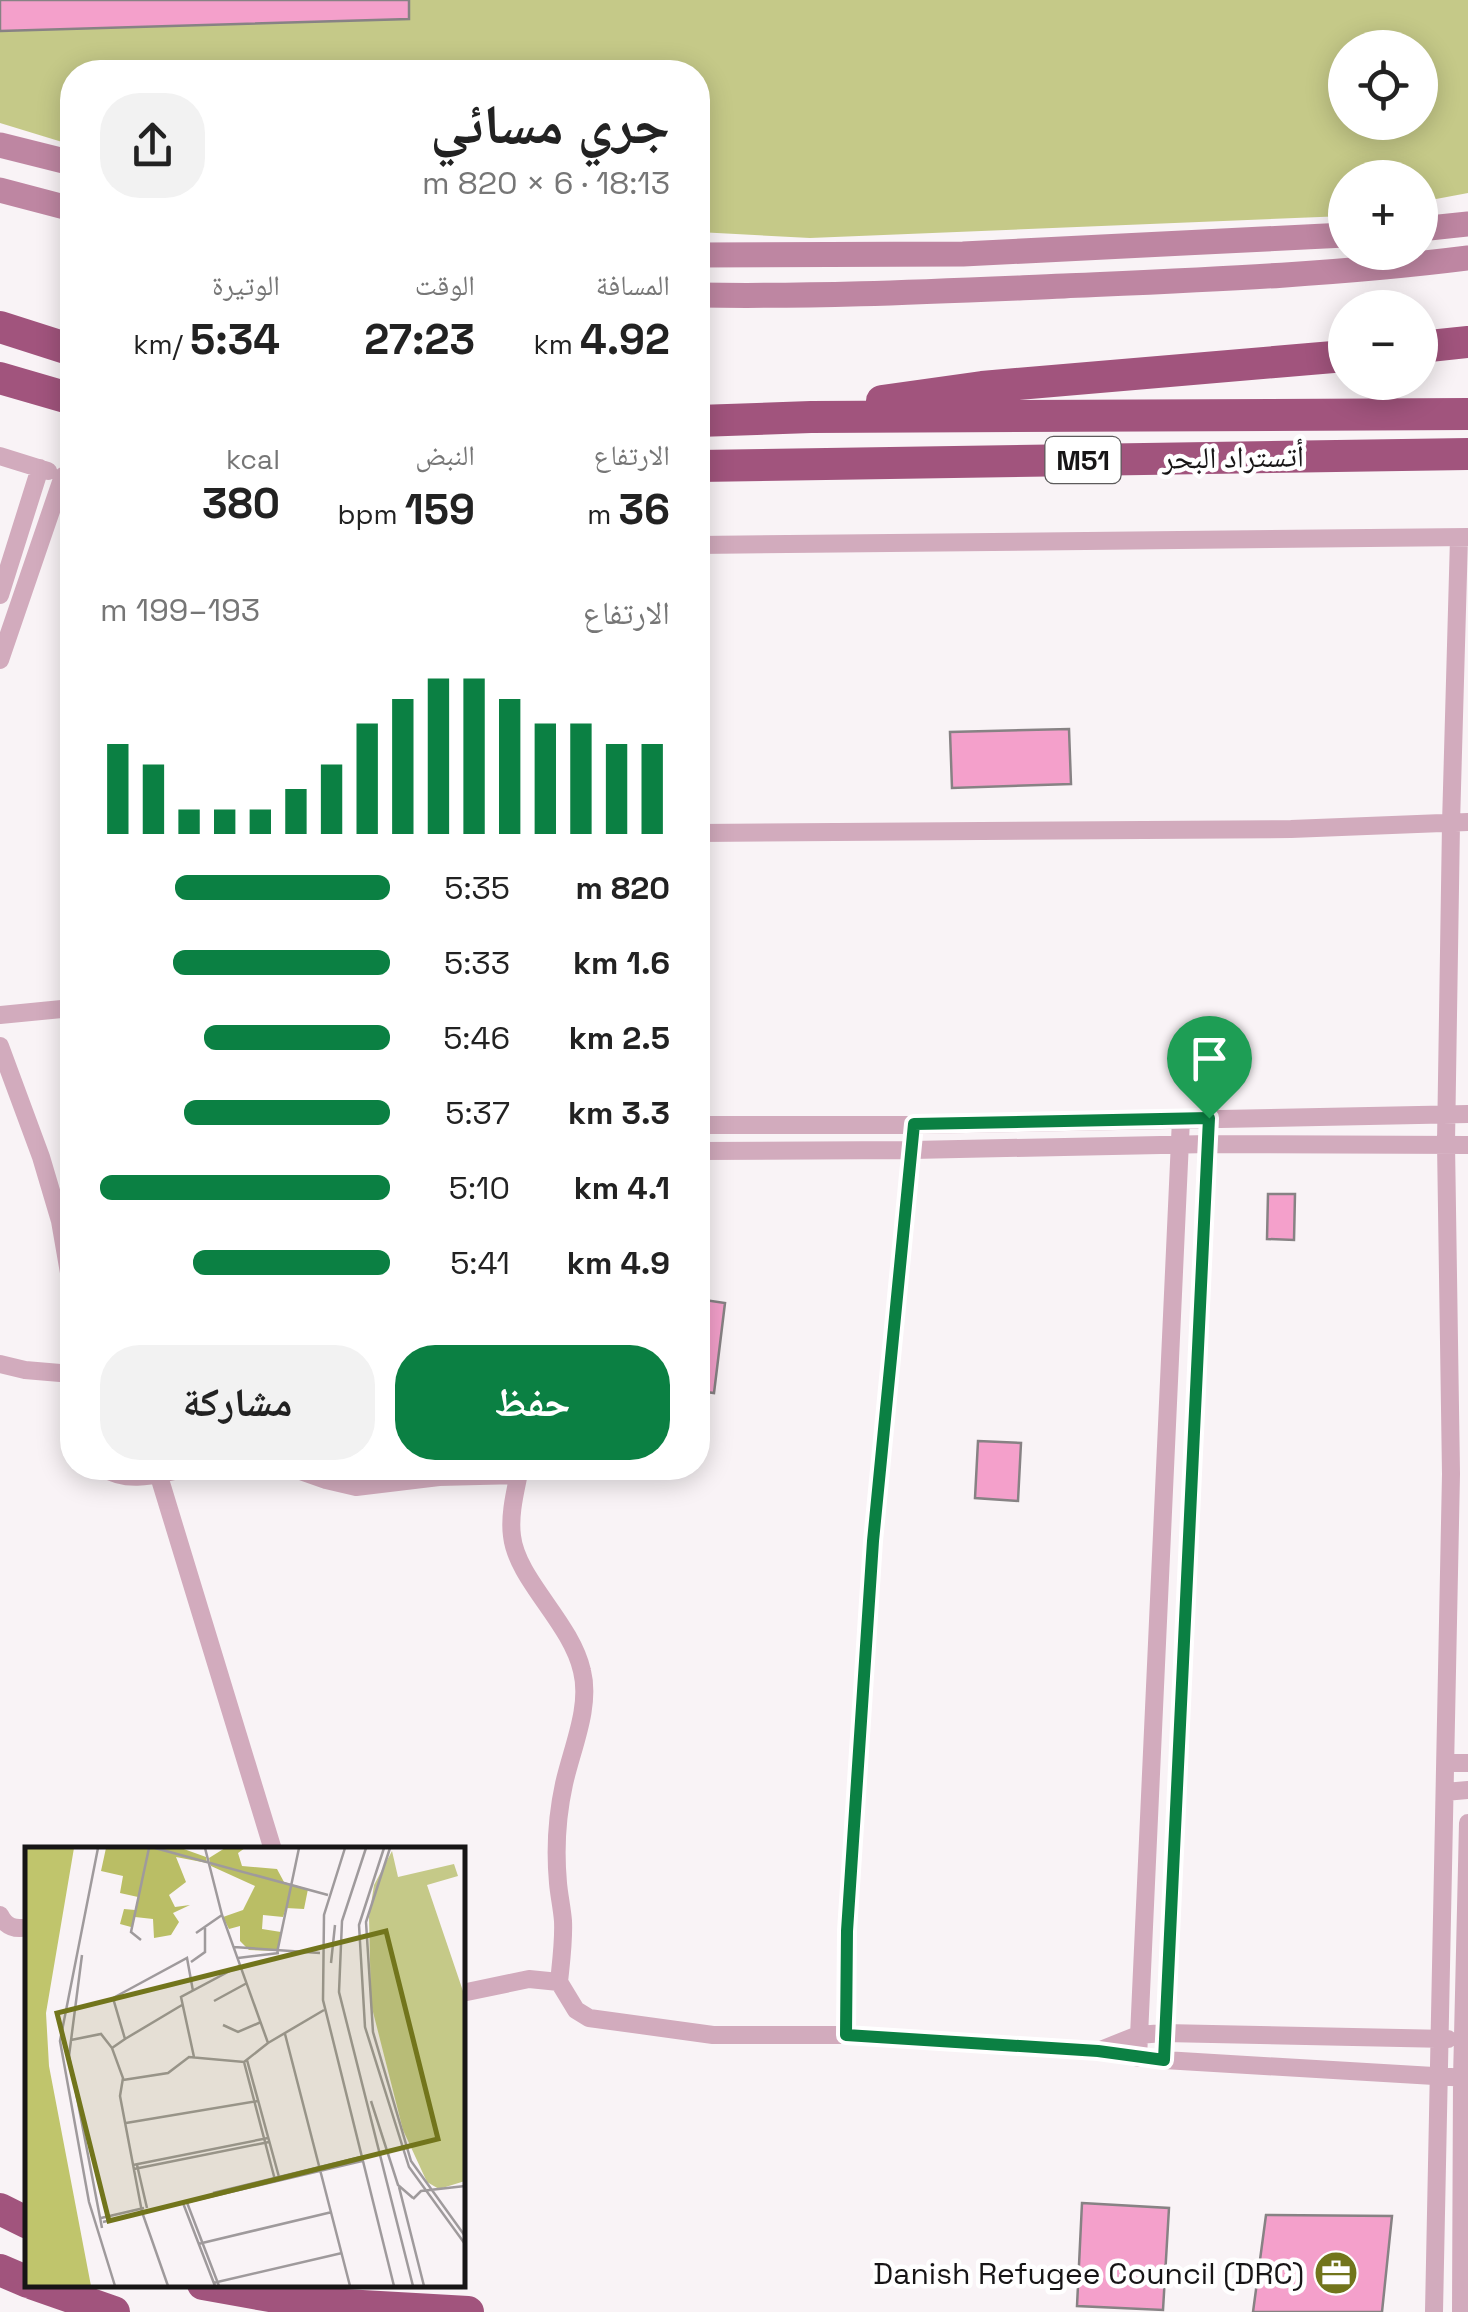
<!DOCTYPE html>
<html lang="ar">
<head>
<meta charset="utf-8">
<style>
  body { margin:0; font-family:"Space Grotesk","Noto Naskh Arabic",sans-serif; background:#f2f2f2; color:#222; direction:rtl; height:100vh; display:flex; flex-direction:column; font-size:38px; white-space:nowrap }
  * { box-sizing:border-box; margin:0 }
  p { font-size:32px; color:#767676 }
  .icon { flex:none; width:55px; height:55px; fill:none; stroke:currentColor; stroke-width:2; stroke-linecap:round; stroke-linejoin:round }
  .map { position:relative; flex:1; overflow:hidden; direction:ltr }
  .sheet { position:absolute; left:60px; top:60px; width:650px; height:1420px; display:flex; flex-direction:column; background:#fff; border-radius:40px; box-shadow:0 5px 25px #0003; direction:rtl }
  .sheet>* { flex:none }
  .tools { position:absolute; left:1328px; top:30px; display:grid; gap:20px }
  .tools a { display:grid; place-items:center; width:110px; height:110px; border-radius:50%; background:#fff; box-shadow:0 5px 25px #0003; font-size:50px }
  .pin { position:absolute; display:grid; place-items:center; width:85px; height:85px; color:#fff; margin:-102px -42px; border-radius:50% 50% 50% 0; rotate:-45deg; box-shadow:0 0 10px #0007 }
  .pin .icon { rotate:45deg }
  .round { display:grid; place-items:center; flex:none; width:105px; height:105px; border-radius:40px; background:#f2f2f2 }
  .summary { display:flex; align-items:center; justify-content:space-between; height:170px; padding:0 40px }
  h1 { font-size:55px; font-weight:800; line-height:75px }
  .stats { display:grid; grid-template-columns:repeat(3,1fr); gap:15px; height:170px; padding:10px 40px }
  .stats div { display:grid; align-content:center }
  .stats b { font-size:42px; font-weight:800 }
  .stats small { font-size:28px; font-weight:400 }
  .stats p { font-size:28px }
  .chart { height:280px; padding:20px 40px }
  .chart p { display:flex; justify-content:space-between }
  .chart svg { width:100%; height:180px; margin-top:10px; stroke:#0b8043; stroke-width:6 }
  .cta { display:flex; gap:20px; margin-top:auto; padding:20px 40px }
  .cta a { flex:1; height:115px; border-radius:40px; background:#0b8043; color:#fff; font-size:40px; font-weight:800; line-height:115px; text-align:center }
  .cta a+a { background:#f2f2f2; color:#222 }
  ul { padding:0 40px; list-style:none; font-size:32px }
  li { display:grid; grid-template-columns:160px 120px 1fr; align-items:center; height:75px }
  li i { height:25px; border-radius:12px; background:#0b8043 }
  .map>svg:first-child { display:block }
  .green { fill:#c5c988; fill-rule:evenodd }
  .building { fill:#f4a0cb; stroke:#878284; stroke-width:2.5 }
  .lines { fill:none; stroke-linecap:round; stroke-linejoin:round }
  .street { stroke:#d2abbd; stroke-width:18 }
  .secondary { stroke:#be86a2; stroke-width:25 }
  .highway { stroke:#a1547d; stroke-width:32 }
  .route-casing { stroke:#fff; stroke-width:20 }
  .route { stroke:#0b8043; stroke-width:12 }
  .labels { text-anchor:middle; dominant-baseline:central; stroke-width:9; stroke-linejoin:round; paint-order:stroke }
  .shield { fill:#fff; stroke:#5d5b5c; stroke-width:2.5 }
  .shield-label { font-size:28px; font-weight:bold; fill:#171516 }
  .street-label { font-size:30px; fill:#171516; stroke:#fff }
  .poi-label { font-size:30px; fill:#171516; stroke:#fff; text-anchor:end }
  .inset-road { fill:none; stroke:#9f9a9c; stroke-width:2.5 }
  .view { fill:#72751c; fill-opacity:0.15; stroke:#72751c; stroke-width:5 }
  .inset-edge { fill:none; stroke:#171516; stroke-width:5 }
</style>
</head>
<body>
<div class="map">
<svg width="1468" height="2312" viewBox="0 0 1468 2312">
  <rect width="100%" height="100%" fill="#f9f3f6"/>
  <path class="green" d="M0,0H1468V193L1420,202V178H1345V216L810,238L698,232V72H72V145L0,123ZM1345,48H1420V122H1345Z"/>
  <path class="building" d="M0,0H409V19L0,31Z
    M1069,729L1071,784L952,788L950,732Z
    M1268,1194H1295L1294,1240L1267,1239Z
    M698,1299L725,1303L714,1393L698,1391Z
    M978,1441L1021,1443L1018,1501L975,1498Z
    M1082,2203L1169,2208L1163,2310L1077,2306Z
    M1266,2215L1392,2216L1382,2312H1253Z"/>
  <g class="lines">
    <path class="street" d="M0,456L48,471
      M698,545L1468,537
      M0,595L40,468
      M0,660L63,476
      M698,833L1291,829L1468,822
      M0,1015L72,1008
      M0,1046L41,1157L60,1221L72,1290
      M698,1125H914L1468,1114
      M698,1151L912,1150L1209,1144L1468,1145
      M0,1364L25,1370L72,1374
      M104,1468C129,1485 161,1473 189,1468
      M292,1468L326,1480L356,1487L439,1477L518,1475
      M520,1468C516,1489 509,1514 512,1536C517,1580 571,1622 582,1671C591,1707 572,1748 564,1784C557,1816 555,1850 558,1883C559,1895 562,1908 563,1921C564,1941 561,1962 559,1982
      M158,1473L273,1850
      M1446,1763H1468
      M1445,1792L1468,1790
      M0,1915C6,1927 15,1930 28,1927
      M462,1993L529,1979L559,1982L576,2010L589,2018L713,2035H846L1098,2051L1164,2060L1468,2078
      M846,2035L847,1931L873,1541L914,1125
      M1098,2051L1138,2035L1164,2033L1448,2039
      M1138,2058L1181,1119
      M1164,2060L1209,1118
      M1434,2312L1451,1474L1446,1143L1451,824L1459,538
      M1461,2312L1462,2079L1468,1823"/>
    <path class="secondary" d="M0,145L72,163
      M0,190L72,209
      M1420,229L1468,224
      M698,255L963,254L1345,235
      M698,295C820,297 942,291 1064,286C1199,280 1334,275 1468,258"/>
    <path class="highway" d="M0,327L72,350
      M1420,347L1468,342
      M0,378L72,399
      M882,401L982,387L1345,356
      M698,421L811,417L1468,414
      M698,466L1468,454
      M0,2209L28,2223
      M0,2270L28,2282
      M33,2284L114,2312
      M203,2284L309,2303L468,2312"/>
  </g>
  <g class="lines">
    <defs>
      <path id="route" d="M1209,1118L1164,2060L1098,2051L846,2035L847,1931L873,1541L914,1124Z"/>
    </defs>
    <use href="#route" class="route-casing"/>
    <use href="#route" class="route"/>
  </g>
  <defs>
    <symbol id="office-disc" viewBox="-11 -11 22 22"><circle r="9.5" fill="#72751c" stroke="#fff"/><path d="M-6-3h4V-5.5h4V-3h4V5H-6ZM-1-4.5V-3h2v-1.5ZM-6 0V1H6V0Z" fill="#fff"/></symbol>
  </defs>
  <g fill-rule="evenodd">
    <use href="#office-disc" x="1311" y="2248" width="50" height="50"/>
  </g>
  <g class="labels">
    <rect class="shield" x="1045.5" y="437" width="75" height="46" rx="8"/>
    <g class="shield-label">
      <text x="1083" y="460">M51</text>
    </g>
    <g class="street-label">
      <text transform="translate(1233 457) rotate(-1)">أتستراد البحر</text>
    </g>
    <g class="poi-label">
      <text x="1304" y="2273">Danish Refugee Council (DRC)</text>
    </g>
  </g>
  <g transform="translate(25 1847)">
    <rect width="440" height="440" fill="#f9f3f6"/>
    <path d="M367,4L373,30L429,17L433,29L402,38L440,150V334L414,342L402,335L378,283L346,157L344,70L349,38Z" fill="#c5c988"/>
    <path d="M81,1H156L181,10L182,16L151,10L161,35L144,48L150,60L165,58L148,66L154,75L146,88L129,91L128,72L110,70L106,80L95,77L99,62L110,63L113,50L95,46L98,29L76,24ZM200,1H220L213,6L217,19L252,22L259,35L283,42L279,62L261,61L258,70L238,68L237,82L256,85L253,104L224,103L215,94V79L204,82L198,70L218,63L230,39L186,19L184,11Z" fill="#babe65"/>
    <path d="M0,1H49L21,166L24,219L66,439H0Z" fill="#c0c56c"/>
    <path class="inset-road" d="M73,1L35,194L64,355L90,439M130,1L303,48M180,1L197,68L243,196L299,163M320,1L299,68L298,153L369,439M341,1L317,74L314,145L388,439M359,1L334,78L340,180L384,320L440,397M365,1L341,75L348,185L386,314L440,389M171,86L197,68M116,93L106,85L124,1M209,100L295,106M252,106L274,1M57,108L44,209L77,381M213,111L254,106M166,115L180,105V81M306,116L310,78M189,154L222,136M198,178L213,185L236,175M260,187L325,439M100,192L157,158M46,193L76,187L87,201L98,231L95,249L117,365L143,439M87,201L100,192L88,151L162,111L168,144M169,210L156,150L216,118M222,213L254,330M219,215L250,333M98,233L143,226L164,210L219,215L243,196M346,254L373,338L388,351M101,276L233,254M108,318L243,291M112,318L122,361M109,322L244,295M374,340L399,439M188,346L336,310M388,352L396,344L440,339M161,353L194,439M158,356L190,439M76,371L119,361M78,375L337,314M173,397L307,365M188,436L317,406"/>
    <path class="view" d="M361,84L413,292L84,374L32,166Z"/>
    <rect width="440" height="440" class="inset-edge"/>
  </g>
</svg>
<div class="tools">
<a><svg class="icon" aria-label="locate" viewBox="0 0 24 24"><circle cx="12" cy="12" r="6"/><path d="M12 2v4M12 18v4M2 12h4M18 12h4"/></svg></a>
<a>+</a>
<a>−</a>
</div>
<div class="pin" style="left:1209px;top:1118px;background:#1e9e55"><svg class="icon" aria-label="arrive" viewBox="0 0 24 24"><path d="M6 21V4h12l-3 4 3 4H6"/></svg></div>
<section class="sheet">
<div class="summary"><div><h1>جري مسائي</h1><p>18:13 · 6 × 820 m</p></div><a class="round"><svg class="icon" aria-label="share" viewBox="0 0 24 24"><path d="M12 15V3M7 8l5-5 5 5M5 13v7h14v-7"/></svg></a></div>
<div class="stats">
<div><p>المسافة</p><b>4.92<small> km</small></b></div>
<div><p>الوقت</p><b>27:23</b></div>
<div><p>الوتيرة</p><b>5:34<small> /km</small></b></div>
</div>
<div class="stats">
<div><p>الارتفاع</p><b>36<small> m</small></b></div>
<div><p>النبض</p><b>159<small> bpm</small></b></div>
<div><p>kcal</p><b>380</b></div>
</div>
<div class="chart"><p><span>الارتفاع</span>193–199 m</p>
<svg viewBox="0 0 160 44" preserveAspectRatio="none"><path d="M5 44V22M15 44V27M25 44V38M35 44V38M45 44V38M55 44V33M65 44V27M75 44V17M85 44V11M95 44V6M105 44V6M115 44V11M125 44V17M135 44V17M145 44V22M155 44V22"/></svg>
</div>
<ul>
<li><b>820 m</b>5:35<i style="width:74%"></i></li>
<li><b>1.6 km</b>5:33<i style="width:75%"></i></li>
<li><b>2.5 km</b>5:46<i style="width:64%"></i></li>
<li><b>3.3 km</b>5:37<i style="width:71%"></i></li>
<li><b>4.1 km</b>5:10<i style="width:100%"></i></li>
<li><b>4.9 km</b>5:41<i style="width:68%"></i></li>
</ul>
<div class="cta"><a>حفظ</a><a>مشاركة</a></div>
</section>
</div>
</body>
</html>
